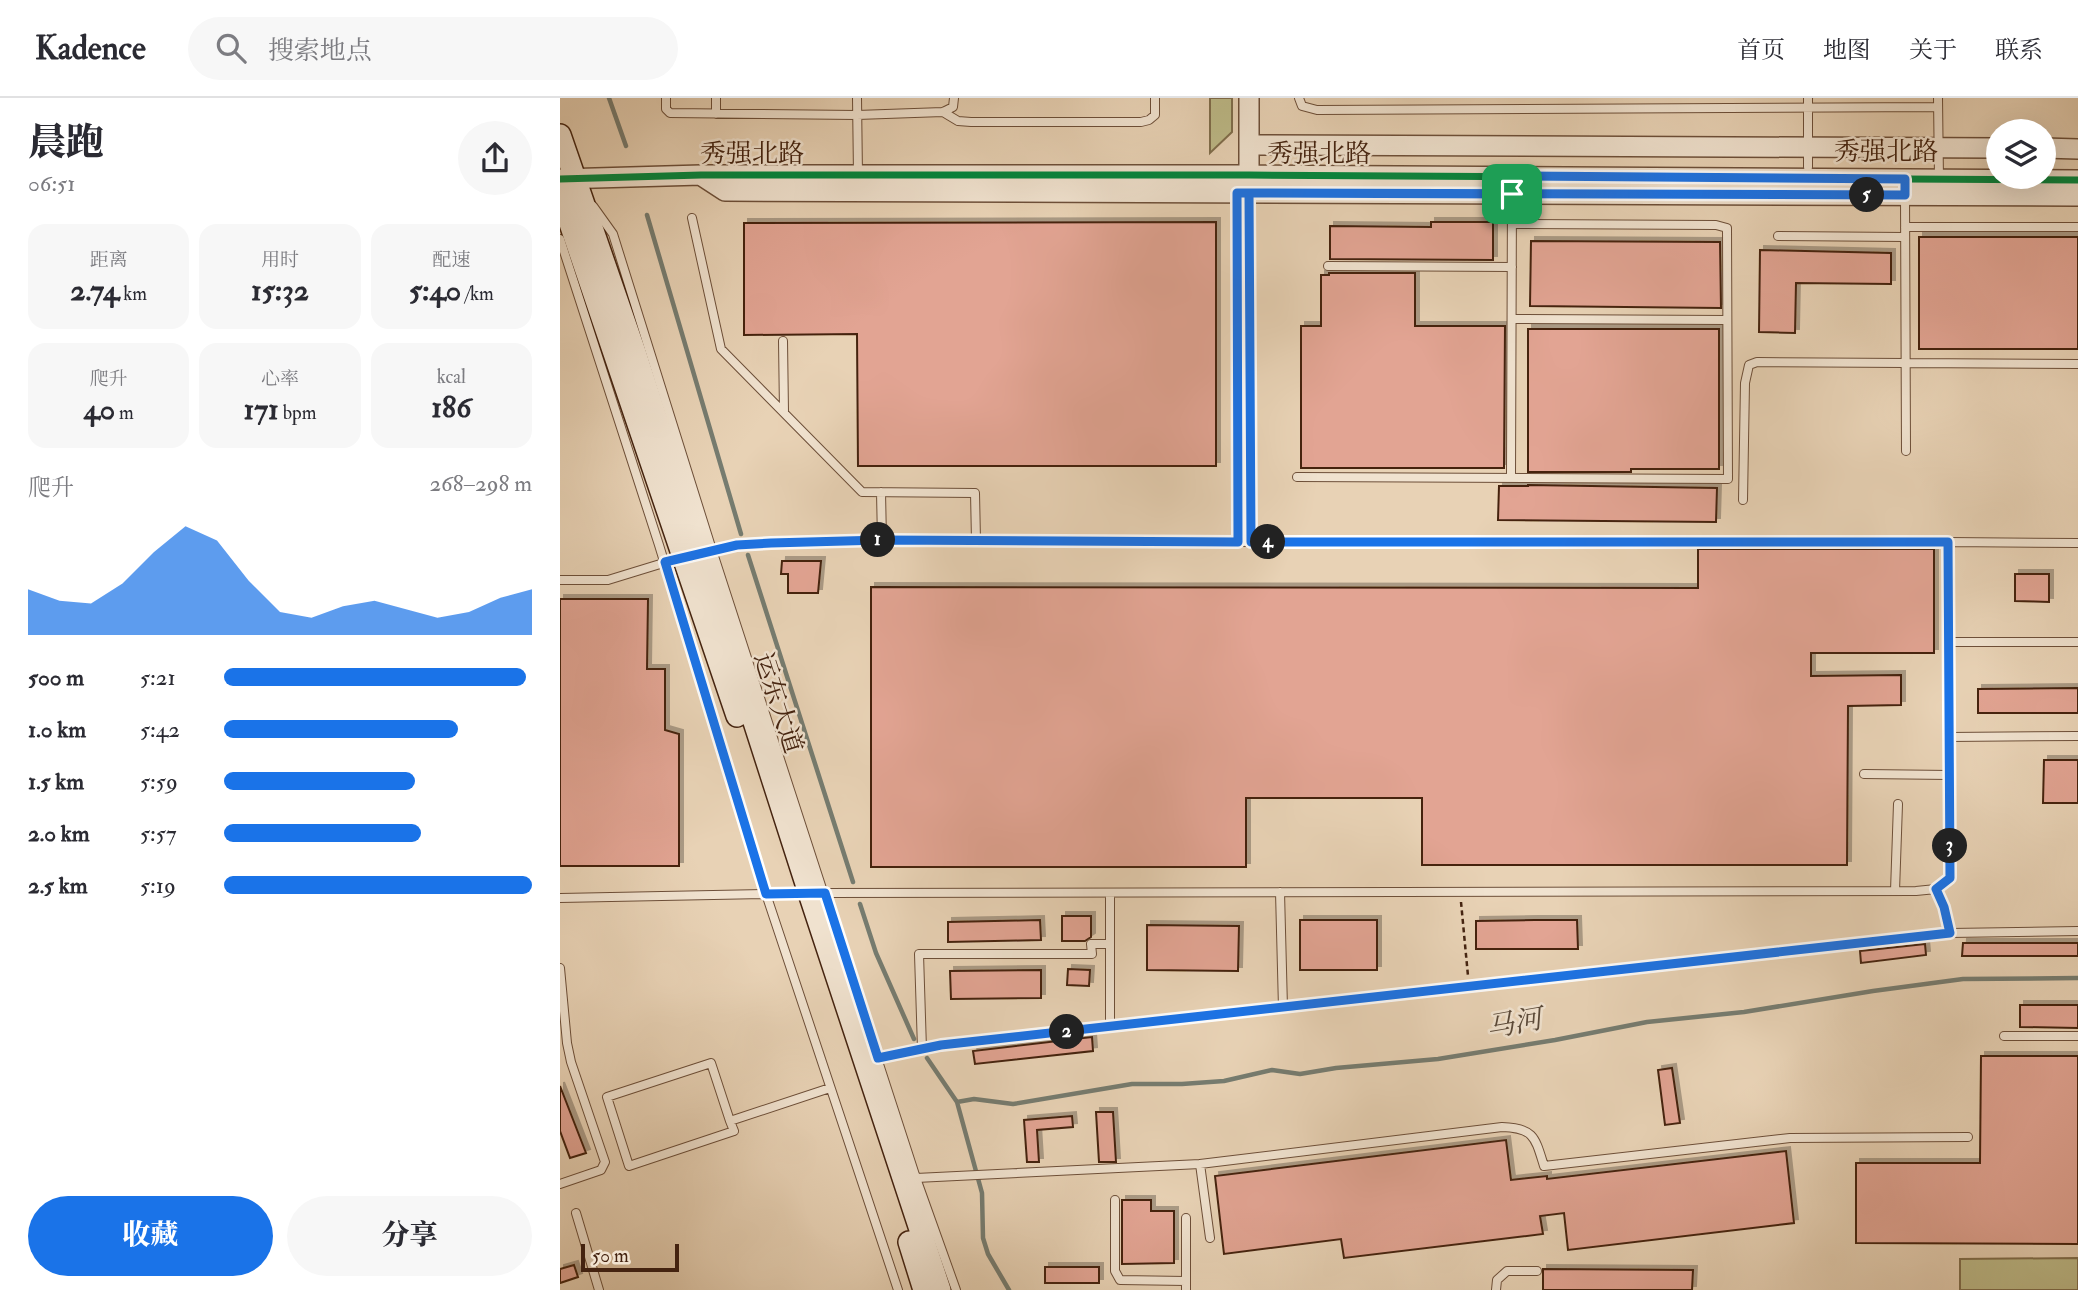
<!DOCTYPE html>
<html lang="zh">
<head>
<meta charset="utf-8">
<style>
  body { margin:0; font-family:"IM FELL Double Pica","Noto Serif SC",serif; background:#f7f7f7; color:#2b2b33; height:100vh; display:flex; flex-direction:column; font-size:26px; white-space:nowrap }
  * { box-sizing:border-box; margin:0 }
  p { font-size:23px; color:#7c7c81 }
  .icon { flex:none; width:38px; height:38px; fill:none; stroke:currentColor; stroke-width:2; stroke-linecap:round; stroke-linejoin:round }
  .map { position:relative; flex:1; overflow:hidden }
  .side { display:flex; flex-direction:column; background:#fff; width:560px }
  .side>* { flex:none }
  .buttons { position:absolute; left:1426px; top:21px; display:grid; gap:14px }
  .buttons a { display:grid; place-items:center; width:70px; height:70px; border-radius:50%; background:#fff; box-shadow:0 7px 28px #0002; font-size:35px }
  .scale { position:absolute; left:21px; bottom:18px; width:98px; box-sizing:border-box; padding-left:7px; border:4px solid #442310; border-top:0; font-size:19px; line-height:24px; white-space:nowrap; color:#442310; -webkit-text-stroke:5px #f0e2cf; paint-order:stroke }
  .pin { position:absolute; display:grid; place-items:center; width:60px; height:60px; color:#fff; margin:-30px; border-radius:14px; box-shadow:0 4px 10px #0006 }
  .km { position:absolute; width:35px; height:35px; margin:-18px; border-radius:50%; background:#222; color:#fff; font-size:19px; line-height:35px; text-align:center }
  .round { display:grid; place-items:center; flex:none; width:74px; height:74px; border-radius:37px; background:#f7f7f7 }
  .summary { display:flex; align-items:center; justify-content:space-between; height:119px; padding:0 28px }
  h1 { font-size:38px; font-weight:800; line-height:52px }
  .metrics { display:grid; grid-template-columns:repeat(3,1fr); gap:10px; height:119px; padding:7px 28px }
  .metrics div { display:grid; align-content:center; border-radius:18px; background:#f7f7f7; text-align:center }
  .metrics b { font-size:30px; font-weight:800 }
  .metrics small { font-size:19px; font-weight:400 }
  .metrics p { font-size:19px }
  .chart { height:196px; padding:14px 28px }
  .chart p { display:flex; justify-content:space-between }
  .chart svg { width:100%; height:126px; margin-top:7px; fill:#1a73e8; opacity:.7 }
  .button { display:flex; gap:14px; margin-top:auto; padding:14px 28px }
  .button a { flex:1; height:80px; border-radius:42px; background:#1a73e8; color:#fff; font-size:28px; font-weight:800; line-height:80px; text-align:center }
  .button a+a { background:#f7f7f7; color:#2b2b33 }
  ul { padding:0 28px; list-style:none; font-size:23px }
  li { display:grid; grid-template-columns:112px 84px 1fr; align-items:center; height:52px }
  li i { height:18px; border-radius:9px; background:#1a73e8 }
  header { display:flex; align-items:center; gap:42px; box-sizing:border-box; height:98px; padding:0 35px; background:#fff; border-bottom:2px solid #e1e1e2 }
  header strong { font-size:33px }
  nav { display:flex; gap:38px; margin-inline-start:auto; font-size:24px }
  .search { width:490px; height:63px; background:#f7f7f7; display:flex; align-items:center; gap:18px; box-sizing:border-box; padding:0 24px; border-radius:38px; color:#7c7c81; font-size:26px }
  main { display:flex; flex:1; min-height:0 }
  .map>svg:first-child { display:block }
  .green { fill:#bdba88; stroke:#806e4c; stroke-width:2 }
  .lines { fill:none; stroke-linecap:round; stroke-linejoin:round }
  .stream { stroke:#767c70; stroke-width:4.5 }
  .building { fill:#e2a493; stroke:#442310; stroke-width:2; filter:url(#shadow) }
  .service-casing { stroke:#6d4f39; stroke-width:10 }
  .tertiary-casing { stroke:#6d4f39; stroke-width:22 }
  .secondary-casing { stroke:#442310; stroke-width:24 }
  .path { stroke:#442310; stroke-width:2.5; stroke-dasharray:5 3.5; stroke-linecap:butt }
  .service { stroke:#f0e2cf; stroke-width:8 }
  .tertiary { stroke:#f0e2cf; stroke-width:19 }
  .secondary { stroke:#f0e2cf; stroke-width:21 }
  .cycleway-casing { stroke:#f0e2cf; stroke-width:11 }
  .cycleway { stroke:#00873e; stroke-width:7 }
  .route-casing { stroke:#fff; stroke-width:14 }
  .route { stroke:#1a73e8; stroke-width:9 }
  .labels { text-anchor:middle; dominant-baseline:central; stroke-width:5; stroke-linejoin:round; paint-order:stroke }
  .street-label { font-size:26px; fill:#442310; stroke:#f0e2cf }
  .water-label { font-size:28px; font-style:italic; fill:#594838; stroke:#f0e2cf }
</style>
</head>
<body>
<header>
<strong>Kadence</strong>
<div class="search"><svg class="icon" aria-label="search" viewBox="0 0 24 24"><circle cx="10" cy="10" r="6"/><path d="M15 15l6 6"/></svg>搜索地点</div>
<nav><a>首页</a><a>地图</a><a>关于</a><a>联系</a></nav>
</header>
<main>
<section class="side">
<div class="summary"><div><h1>晨跑</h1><p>06:51</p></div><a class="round"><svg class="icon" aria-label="share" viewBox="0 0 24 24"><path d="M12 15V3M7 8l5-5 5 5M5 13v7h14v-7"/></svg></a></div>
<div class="metrics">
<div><p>距离</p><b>2.74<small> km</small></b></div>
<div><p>用时</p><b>15:32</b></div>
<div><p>配速</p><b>5:40<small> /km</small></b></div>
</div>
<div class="metrics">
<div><p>爬升</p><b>40<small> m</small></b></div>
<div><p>心率</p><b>171<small> bpm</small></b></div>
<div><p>kcal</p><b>186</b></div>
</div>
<div class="chart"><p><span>爬升</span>268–298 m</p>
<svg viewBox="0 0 160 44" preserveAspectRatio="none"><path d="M0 44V28L10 32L20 33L30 26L40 15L50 6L60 11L70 25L80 36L90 38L100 34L110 32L120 35L130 38L140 36L150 31L160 28V44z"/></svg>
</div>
<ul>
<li><b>500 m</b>5:21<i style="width:98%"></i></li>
<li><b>1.0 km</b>5:42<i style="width:76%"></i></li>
<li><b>1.5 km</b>5:59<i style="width:62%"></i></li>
<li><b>2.0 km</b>5:57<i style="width:64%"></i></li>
<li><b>2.5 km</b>5:19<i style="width:100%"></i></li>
</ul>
<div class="button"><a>收藏</a><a>分享</a></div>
</section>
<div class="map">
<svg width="1518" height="1192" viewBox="0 0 1518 1192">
  <defs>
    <filter id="shadow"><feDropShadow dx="4" dy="-4" stdDeviation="0" flood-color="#0004"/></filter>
  </defs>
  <rect width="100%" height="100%" fill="#e8d2b5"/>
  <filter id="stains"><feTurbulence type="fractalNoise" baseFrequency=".00286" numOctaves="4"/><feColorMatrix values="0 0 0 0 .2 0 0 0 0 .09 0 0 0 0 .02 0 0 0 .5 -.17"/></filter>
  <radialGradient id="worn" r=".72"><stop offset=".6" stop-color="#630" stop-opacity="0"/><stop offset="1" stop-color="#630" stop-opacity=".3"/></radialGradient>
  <path class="green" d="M650,0H672V34L650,55Z
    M1518,1160V1192H1400V1161Z"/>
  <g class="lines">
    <path class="stream" d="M49,0L66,48
      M87,117L181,436
      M188,457L293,784
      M300,806L316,855L354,941
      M367,960L397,1004L422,1095L423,1140L428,1156L449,1192
      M397,1004L414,1001L453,1006L572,986H622L664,983L712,972L740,976L776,970L878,961L995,942L1087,924L1184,914L1313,893L1403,881L1518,880"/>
  </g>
  <path class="building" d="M656,124V368H298L297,236L184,237V125Z
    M871,124H933V162L770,161V128L871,129Z
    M1359,139H1518V251H1359Z
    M971,143L1160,144L1161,210L970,208Z
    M1200,152L1331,155V186L1236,185L1235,235L1199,234Z
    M769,175H855V228H945L944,370H741V228H761V177H769Z
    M968,231H1159V371H1071V374H968Z
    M968,387L1157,390L1156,424L938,422L939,388H968Z
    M1138,451H1374V555H1251V578L1341,577V607L1288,608L1287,767H862V700H686V769H311V489L1138,490Z
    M222,463H261L258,495H228V476H221Z
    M1455,476H1489V504L1455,503Z
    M0,501H88L87,571H105V632L119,636V768H0Z
    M1518,590V615H1418V591Z
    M1484,662H1518V705H1483Z
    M502,818H531V839L525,843H502Z
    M480,822L481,842L388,844V824Z
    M740,822H817V872H740Z
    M975,822H1017L1018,851H916V823Z
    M587,827L679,828L678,873L587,872Z
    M1403,845H1518V858H1402Z
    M1365,846L1366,857L1301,865L1300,853Z
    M508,871L530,872L529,888L507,887Z
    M481,872V900L391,901L390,873Z
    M1460,907H1518V930L1460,929Z
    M532,939L533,953L415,966L413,953Z
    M1421,958H1518V1146L1296,1145V1065H1420Z
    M1112,970L1120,1025L1105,1027L1098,972Z
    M0,988L26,1055L10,1060L0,1033Z
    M536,1014H553L556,1064H539Z
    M512,1018L513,1029L477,1032L479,1064H467L464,1022Z
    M946,1042L951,1082L987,1078V1081L1226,1053L1234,1125L1008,1152L1004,1115L980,1118L983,1136L784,1160L781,1141L664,1156L655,1078Z
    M562,1102H591V1113H614V1165L562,1166Z
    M14,1167L18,1179L0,1185V1171Z
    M485,1169H539V1185H485Z
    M983,1171L1133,1172L1132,1192H983Z"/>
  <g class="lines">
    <defs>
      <path id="service" d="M106,0V11L110,15L297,17L383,14L393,9L394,0
        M297,0L298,77
        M739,0L742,8L757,12L1378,9
        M1378,0L1379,81
        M383,14L398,23L411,24H581L589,22L595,17V0
        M156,16V0
        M1248,69V0
        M689,95L691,444
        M677,97L678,444
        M1345,97L1346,353
        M33,108L53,136L152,452L356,1080L396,1192
        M132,120L161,251L302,394L415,395L416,442
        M1345,129H1518
        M1218,138L1345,139
        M0,141L99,447L206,796L338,1192
        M768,168L952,169
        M952,221L1167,222
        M223,243L224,314
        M737,379L1168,381L1167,130L1156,127L952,126
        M951,380L952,95
        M321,394L322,442
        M1183,402L1185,285L1189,267L1197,264L1518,266
        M1388,444L1518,445
        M0,482H48L123,459
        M1389,544H1518
        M1389,639L1518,638
        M1304,676L1390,677
        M1376,791L1384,809L1390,835
        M1335,793L1338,706
        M720,794L723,910
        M0,800L257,795L1356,793L1376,791L1390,780L1388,444H678L322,442L177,447L142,455
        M0,870L7,945L11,964L45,1064L41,1072L0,1086
        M550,929V795
        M1444,938H1518
        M362,951L359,856H532L531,846H550
        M318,960L381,947L1390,835L1518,833
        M170,1023L174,1033L69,1068L47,999L151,965L170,1023L270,990
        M640,1066L650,1140
        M356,1080L640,1066L942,1029C974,1030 975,1039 984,1068L1230,1040L1408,1039
        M555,1102V1173L560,1182L626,1183
        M16,1115L39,1192
        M626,1120V1192
        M936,1192L937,1182L947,1173H977"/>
      <path id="tertiary" d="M689,0V90
        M689,47L1438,50
        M1484,50L1518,51
        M142,78L165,93L1518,98
        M0,81L141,77H689L1518,82"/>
      <path id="secondary" d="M0,37L75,254L249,795L380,1192
        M0,96L177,618
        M349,1144L364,1192"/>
    </defs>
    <use href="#service" class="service-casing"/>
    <use href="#tertiary" class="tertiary-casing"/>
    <use href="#secondary" class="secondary-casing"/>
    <path class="path" d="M901,804L908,878"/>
    <use href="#service" class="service"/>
    <use href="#tertiary" class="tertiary"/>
    <use href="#secondary" class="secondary"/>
    <defs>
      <path id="cycleway" d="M0,81L141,77H689L1518,82"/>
    </defs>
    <use href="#cycleway" class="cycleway-casing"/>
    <use href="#cycleway" class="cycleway"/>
  </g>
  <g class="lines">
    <defs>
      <path id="route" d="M952,96C864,96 777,95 689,95H677L678,444L322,442L211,445L177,447L105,464L206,796L265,795L318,960L381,947L1390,835L1384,809L1376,791L1390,780L1388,444H691L689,95C908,96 1127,97 1345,97V81L952,78V96"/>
    </defs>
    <use href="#route" class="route-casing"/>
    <use href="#route" class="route"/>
  </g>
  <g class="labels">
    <g class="street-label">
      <text x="1326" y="54">秀强北路</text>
      <text x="192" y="56">秀强北路</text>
      <text x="759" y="56">秀强北路</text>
      <text transform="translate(218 605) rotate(72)">运东大道</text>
    </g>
    <g class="water-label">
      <text transform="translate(954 926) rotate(-10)">马河</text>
    </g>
  </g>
  <rect width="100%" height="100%" filter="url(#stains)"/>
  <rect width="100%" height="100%" fill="url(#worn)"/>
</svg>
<div class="buttons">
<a><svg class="icon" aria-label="layers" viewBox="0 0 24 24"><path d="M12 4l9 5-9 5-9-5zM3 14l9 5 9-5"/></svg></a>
</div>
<div class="scale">50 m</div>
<div class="pin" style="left:952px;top:96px;background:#1e9e55"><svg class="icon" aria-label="arrive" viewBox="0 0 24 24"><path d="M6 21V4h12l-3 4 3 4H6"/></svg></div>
<b class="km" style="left:318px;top:442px">1</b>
<b class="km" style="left:507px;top:934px">2</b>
<b class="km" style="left:1390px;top:748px">3</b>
<b class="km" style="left:708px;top:444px">4</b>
<b class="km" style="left:1307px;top:97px">5</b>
</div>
</main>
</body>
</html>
